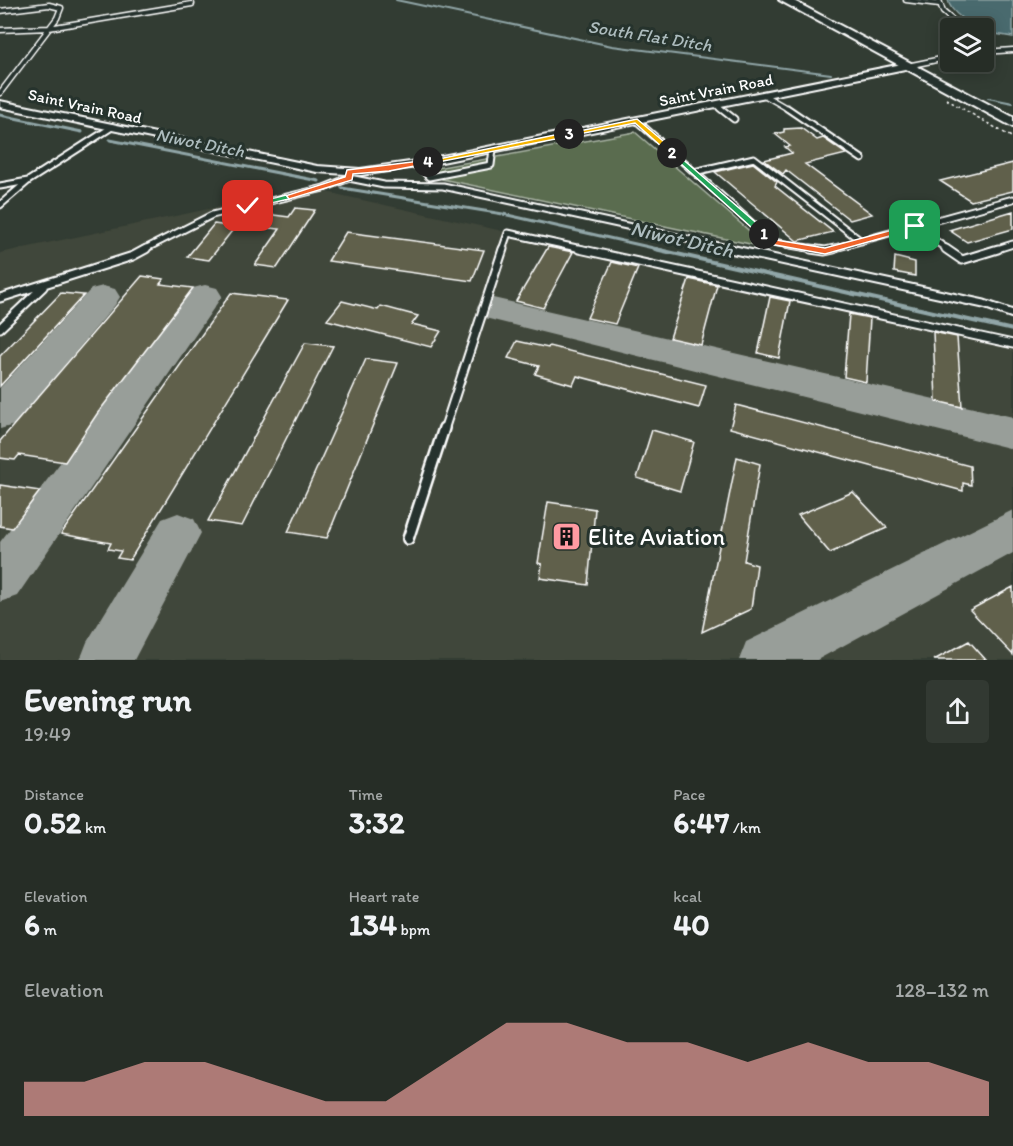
<!DOCTYPE html>
<html lang="en">
<head>
<meta charset="utf-8">
<style>
  body { margin:0; font-family:Itim,sans-serif; background:#323932; color:#f1f3f6; height:100vh; display:flex; flex-direction:column; font-size:22px; white-space:nowrap }
  * { box-sizing:border-box; margin:0 }
  p { font-size:20px; color:#a4a8a7 }
  .icon { flex:none; width:33px; height:33px; fill:none; stroke:currentColor; stroke-width:2; stroke-linecap:round; stroke-linejoin:round }
  .map { position:relative; height:660px; overflow:hidden }
  .drawer { display:flex; flex-direction:column; background:#262d26; flex:1 }
  .drawer>* { flex:none }
  .buttons { position:absolute; left:940px; top:18px; display:grid; gap:12px }
  .buttons a { display:grid; place-items:center; width:54px; height:54px; border-radius:6px; background:#262d26; box-shadow:0 3px 15px #0003,0 0 0 2px #424943; font-size:30px }
  .pin { position:absolute; display:grid; place-items:center; width:51px; height:51px; color:#fff; margin:-26px; border-radius:12px; box-shadow:0 3px 9px #0006 }
  .km { position:absolute; width:30px; height:30px; margin:-15px; border-radius:50%; background:#222; color:#fff; font-size:16px; line-height:30px; text-align:center }
  .round { display:grid; place-items:center; flex:none; width:63px; height:63px; border-radius:6px; background:#323932 }
  .head { display:flex; align-items:center; justify-content:space-between; height:102px; padding:0 24px }
  h1 { font-size:33px; font-weight:800; line-height:45px }
  .figures { display:grid; grid-template-columns:repeat(3,1fr); gap:9px; height:102px; padding:6px 24px }
  .figures div { display:grid; align-content:center }
  .figures b { font-size:30px; font-weight:800 }
  .figures small { font-size:16px; font-weight:400 }
  .figures p { font-size:16px }
  .chart { height:168px; padding:12px 24px }
  .chart p { display:flex; justify-content:space-between }
  .chart svg { width:100%; height:108px; margin-top:6px; fill:#e69b98; opacity:.7 }
  .map>svg:first-child { display:block }
  .built { fill:#40473a }
  .green { fill:#5a6c4f; stroke:#acb6a7; stroke-width:1.5 }
  .water { fill:#486a6e; stroke:#91a6a8; stroke-width:1.5 }
  .lines { fill:none; stroke-linecap:round; stroke-linejoin:round }
  .stream-far2 { stroke:#91a6a8; stroke-width:2 }
  .stream-far1 { stroke:#91a6a8; stroke-width:3 }
  .stream { stroke:#91a6a8; stroke-width:4 }
  .taxiway { fill:#989e99; fill-rule:evenodd }
  .building { fill:#60604b; stroke:#fff; stroke-width:1.5 }
  .service-far3-casing { stroke:#fff; stroke-width:7 }
  .service-far2-casing { stroke:#fff; stroke-width:9 }
  .service-far1-casing { stroke:#fff; stroke-width:11 }
  .service-casing { stroke:#fff; stroke-width:14 }
  .minor-casing { stroke:#fff; stroke-width:4 }
  .secondary-casing { stroke:#fff; stroke-width:4 }
  .path { stroke:#fff; stroke-width:1.5; stroke-dasharray:3 3; stroke-linecap:butt }
  .service-far3 { stroke:#26332d; stroke-width:4 }
  .service-far2 { stroke:#26332d; stroke-width:5 }
  .service-far1 { stroke:#26332d; stroke-width:7 }
  .service { stroke:#26332d; stroke-width:9 }
  .minor { fill:#26332d; fill-rule:evenodd }
  .secondary { fill:#26332d; fill-rule:evenodd }
  .split-1 { fill:#f0652b; stroke:#fff; stroke-width:1.5 }
  .split-2 { fill:#22a559; stroke:#fff; stroke-width:1.5 }
  .split-3 { fill:#f5b400; stroke:#fff; stroke-width:1.5 }
  .split-4 { fill:#f5b400; stroke:#fff; stroke-width:1.5 }
  .split-5 { fill:#f0652b; stroke:#fff; stroke-width:1.5 }
  .split-6 { fill:#22a559; stroke:#fff; stroke-width:1.5 }
  .labels { text-anchor:middle; dominant-baseline:central; stroke-width:6; stroke-linejoin:round; paint-order:stroke }
  .far-street-label { font-size:16px; fill:#fff; stroke:#26332d }
  .far-water-label { font-size:18px; font-style:italic; fill:#adbcbe; stroke:#26332d }
  .water-label { font-size:21px; font-style:italic; fill:#adbcbe; stroke:#26332d }
  .near-poi-label { font-size:24px; fill:#fff; stroke:#26332d; text-anchor:start }
</style>
</head>
<body>
<div class="map">
<svg width="1013" height="660" viewBox="0 0 1013 660">
  <rect width="100%" height="100%" fill="#323c33"/>
  <filter id="ink" filterUnits="userSpaceOnUse"><feTurbulence type="fractalNoise" baseFrequency=".0167" numOctaves="2"/><feDisplacementMap in="SourceGraphic" scale="12" xChannelSelector="R" yChannelSelector="G"/><feConvolveMatrix kernelMatrix="1 2 1 2 8 2 1 2 1" color-interpolation-filters="sRGB"/></filter>
  <g filter="url(#ink)">
    <path class="built" d="M308,188L1013,344V660H0V253Z"/>
    <path class="green" d="M635,132L769,248L442,179L431,169Z"/>
    <path class="water" d="M948,0H1013V37L984,32V28C972,28 950,12 948,0Z"/>
    <g class="lines">
      <path class="stream-far2" d="M396,0L612,46L831,74
        M988,98L1013,103"/>
      <path class="stream-far1" d="M0,115L82,132
        M110,140L319,181
        M342,188L503,214L662,250"/>
      <path class="stream" d="M655,249L1013,330"/>
      <path class="taxiway" d="M205,285L217,288L222,296L17,596L0,602V542L193,288Z
        M103,286L115,289L120,297L115,305L14,425L0,429V388L91,289Z
        M493,298L1013,417V449L481,317L476,309L481,301Z
        M1013,510V553L817,660H739L746,642Z
        M178,513L194,519L201,533L134,660H80L87,642L162,519Z"/>
    </g>
    <path class="building" d="M801,128L817,140L823,138L846,154L805,164L872,214L850,220L786,170L783,174L764,160L792,153L785,147L790,146L775,134L784,132V129Z
      M753,163L777,182L775,186L833,232L797,241L715,172Z
      M1013,163V191L971,201L940,181Z
      M295,208L315,210L277,268L255,265L280,229L240,225L250,212L289,217Z
      M1013,211V229L967,242L949,230Z
      M214,224L235,227L209,260L187,257Z
      M346,232L484,250L472,281L328,261Z
      M548,247L573,252L543,308L516,301Z
      M895,257L915,262V276L894,272Z
      M612,262L638,268L615,324L587,318Z
      M142,276L164,279L160,284L193,288L97,414L65,462L19,455L15,460L0,458V441Z
      M689,279L717,285L701,345L670,338Z
      M61,293L84,295L0,386V356Z
      M231,293L288,300L130,560L117,558L121,551L108,549L111,543L61,534Z
      M770,297L790,301L779,358L758,353Z
      M342,301L378,310L381,306L418,316L412,324L441,331L431,347L327,320Z
      M849,314L870,318L866,382L844,377Z
      M933,332L957,337L962,407L936,401Z
      M517,341L548,348L549,346L706,385L699,408L577,376L573,385L535,374L539,366L508,358Z
      M305,343L333,346L242,526L208,521Z
      M366,359L398,363L327,538L288,532Z
      M736,405L970,466L971,485L963,483V491L730,428Z
      M652,430L694,442L680,491L637,478Z
      M737,457L760,464L744,561L757,565L751,609L702,632Z
      M0,485L40,491L12,528L0,526Z
      M853,492L887,528L830,553L798,515Z
      M548,502L595,509L588,585L540,578L542,564L538,563Z
      M1013,587V655L970,610Z
      M969,641L986,660H934Z"/>
    <g class="lines">
      <defs>
        <path id="service-far3" d="M906,0L939,4
          M939,0L943,12L962,28
          M0,11L49,5L61,8L57,18L0,93
          M0,30L49,28L192,4
          M984,52L1013,50
          M907,66L951,57
          M764,95L790,110
          M716,105L722,110"/>
        <path id="service-far2" d="M720,108L734,119
          M787,108L862,159
          M637,121L773,242L820,250
          M417,164L429,177L491,165L493,149
          M694,172L754,158L861,241
          M349,178L384,185L443,186L737,250
          M0,186L28,181L112,127
          M0,205L28,181
          M915,226L948,250
          M143,250L212,215L324,188L349,178V174
          M502,250L508,233L586,250
          M828,250L1013,199
          M994,250L1013,244"/>
        <path id="service-far1" d="M579,249L1013,344
          M730,249L984,304L1013,314
          M811,249L825,251L834,249
          M946,249L962,260L998,249
          M0,298L133,256L146,249
          M0,328L43,287
          M444,430L503,249"/>
        <path id="service" d="M408,539L444,428"/>
        <path id="minor" d="M907,63L911,66L910,68L417,167L360,175L317,172L0,107V101L317,166L360,169L417,161Z"/>
        <path id="secondary" d="M779,0H792L1013,117V127Z"/>
      </defs>
      <use href="#service-far3" class="service-far3-casing"/>
      <use href="#service-far2" class="service-far2-casing"/>
      <use href="#service-far1" class="service-far1-casing"/>
      <use href="#service" class="service-casing"/>
      <use href="#minor" class="minor-casing"/>
      <use href="#secondary" class="secondary-casing"/>
      <path class="path" d="M946,99L1013,138"/>
      <use href="#service-far3" class="service-far3"/>
      <use href="#service-far2" class="service-far2"/>
      <use href="#service-far1" class="service-far1"/>
      <use href="#service" class="service"/>
      <use href="#minor" class="minor"/>
      <use href="#secondary" class="secondary"/>
    </g>
  </g>
  <path class="split-1" d="M915,224L918,228L825,254L770,244L760,234L764,232L776,240L825,248Z"/>
  <path class="split-2" d="M672,150L767,232V236H761L670,154Z"/>
  <path class="split-3" d="M637,119L675,151V154H670L635,123L569,136L565,134Z"/>
  <path class="split-4" d="M569,132L571,136L428,164L424,162Z"/>
  <path class="split-5" d="M428,160L430,163L389,171L353,174L352,180L286,200L282,197L345,177L347,170Z"/>
  <path class="split-6" d="M286,195L289,199L248,208L244,206Z"/>
  <defs>
    <symbol id="building-square" viewBox="-11 -11 22 22"><rect x="-9" y="-9" width="18" height="18" rx="4" fill="#ff9aa2" stroke="#26332d"/><path d="M-4-6H4V6H1V3H-1V6H-4ZM-2.5-4.3h1.7v1.8h-1.7ZM.8-4.3h1.7v1.8H.8ZM-2.5-1h1.7V.8h-1.7ZM.8-1h1.7V.8H.8Z" fill="#111"/></symbol>
  </defs>
  <g fill-rule="evenodd">
    <use href="#building-square" x="550" y="520" width="33" height="33"/>
  </g>
  <g class="labels">
    <g class="far-street-label">
      <text transform="translate(716 90) rotate(-11)">Saint Vrain Road</text>
      <text transform="translate(85 106) rotate(12)">Saint Vrain Road</text>
    </g>
    <g class="far-water-label">
      <text transform="translate(650 36) rotate(9)">South Flat Ditch</text>
      <text transform="translate(200 143) rotate(11)">Niwot Ditch</text>
    </g>
    <g class="water-label">
      <text transform="translate(682 239) rotate(13)">Niwot Ditch</text>
    </g>
    <g class="near-poi-label">
      <text x="588" y="536">Elite Aviation</text>
    </g>
  </g>
</svg>
<div class="buttons">
<a><svg class="icon" aria-label="layers" viewBox="0 0 24 24"><path d="M12 4l9 5-9 5-9-5zM3 14l9 5 9-5"/></svg></a>
</div>
<div class="pin" style="left:915px;top:226px;background:#1e9e55"><svg class="icon" aria-label="arrive" viewBox="0 0 24 24"><path d="M6 21V4h12l-3 4 3 4H6"/></svg></div>
<div class="pin" style="left:248px;top:206px;background:#d93025"><svg class="icon" aria-label="check" viewBox="0 0 24 24"><path d="M5 12l5 5 9-10"/></svg></div>
<b class="km" style="left:764px;top:234px">1</b>
<b class="km" style="left:672px;top:153px">2</b>
<b class="km" style="left:569px;top:134px">3</b>
<b class="km" style="left:428px;top:162px">4</b>
</div>
<section class="drawer">
<div class="head"><div><h1>Evening run</h1><p>19:49</p></div><a class="round"><svg class="icon" aria-label="share" viewBox="0 0 24 24"><path d="M12 15V3M7 8l5-5 5 5M5 13v7h14v-7"/></svg></a></div>
<div class="figures">
<div><p>Distance</p><b>0.52<small> km</small></b></div>
<div><p>Time</p><b>3:32</b></div>
<div><p>Pace</p><b>6:47<small> /km</small></b></div>
</div>
<div class="figures">
<div><p>Elevation</p><b>6<small> m</small></b></div>
<div><p>Heart rate</p><b>134<small> bpm</small></b></div>
<div><p>kcal</p><b>40</b></div>
</div>
<div class="chart"><p><span>Elevation</span>128–132 m</p>
<svg viewBox="0 0 160 44" preserveAspectRatio="none"><path d="M0 44V30L10 30L20 22L30 22L40 30L50 38L60 38L70 22L80 6L90 6L100 14L110 14L120 22L130 14L140 22L150 22L160 30V44z"/></svg>
</div>
</section>
</body>
</html>
